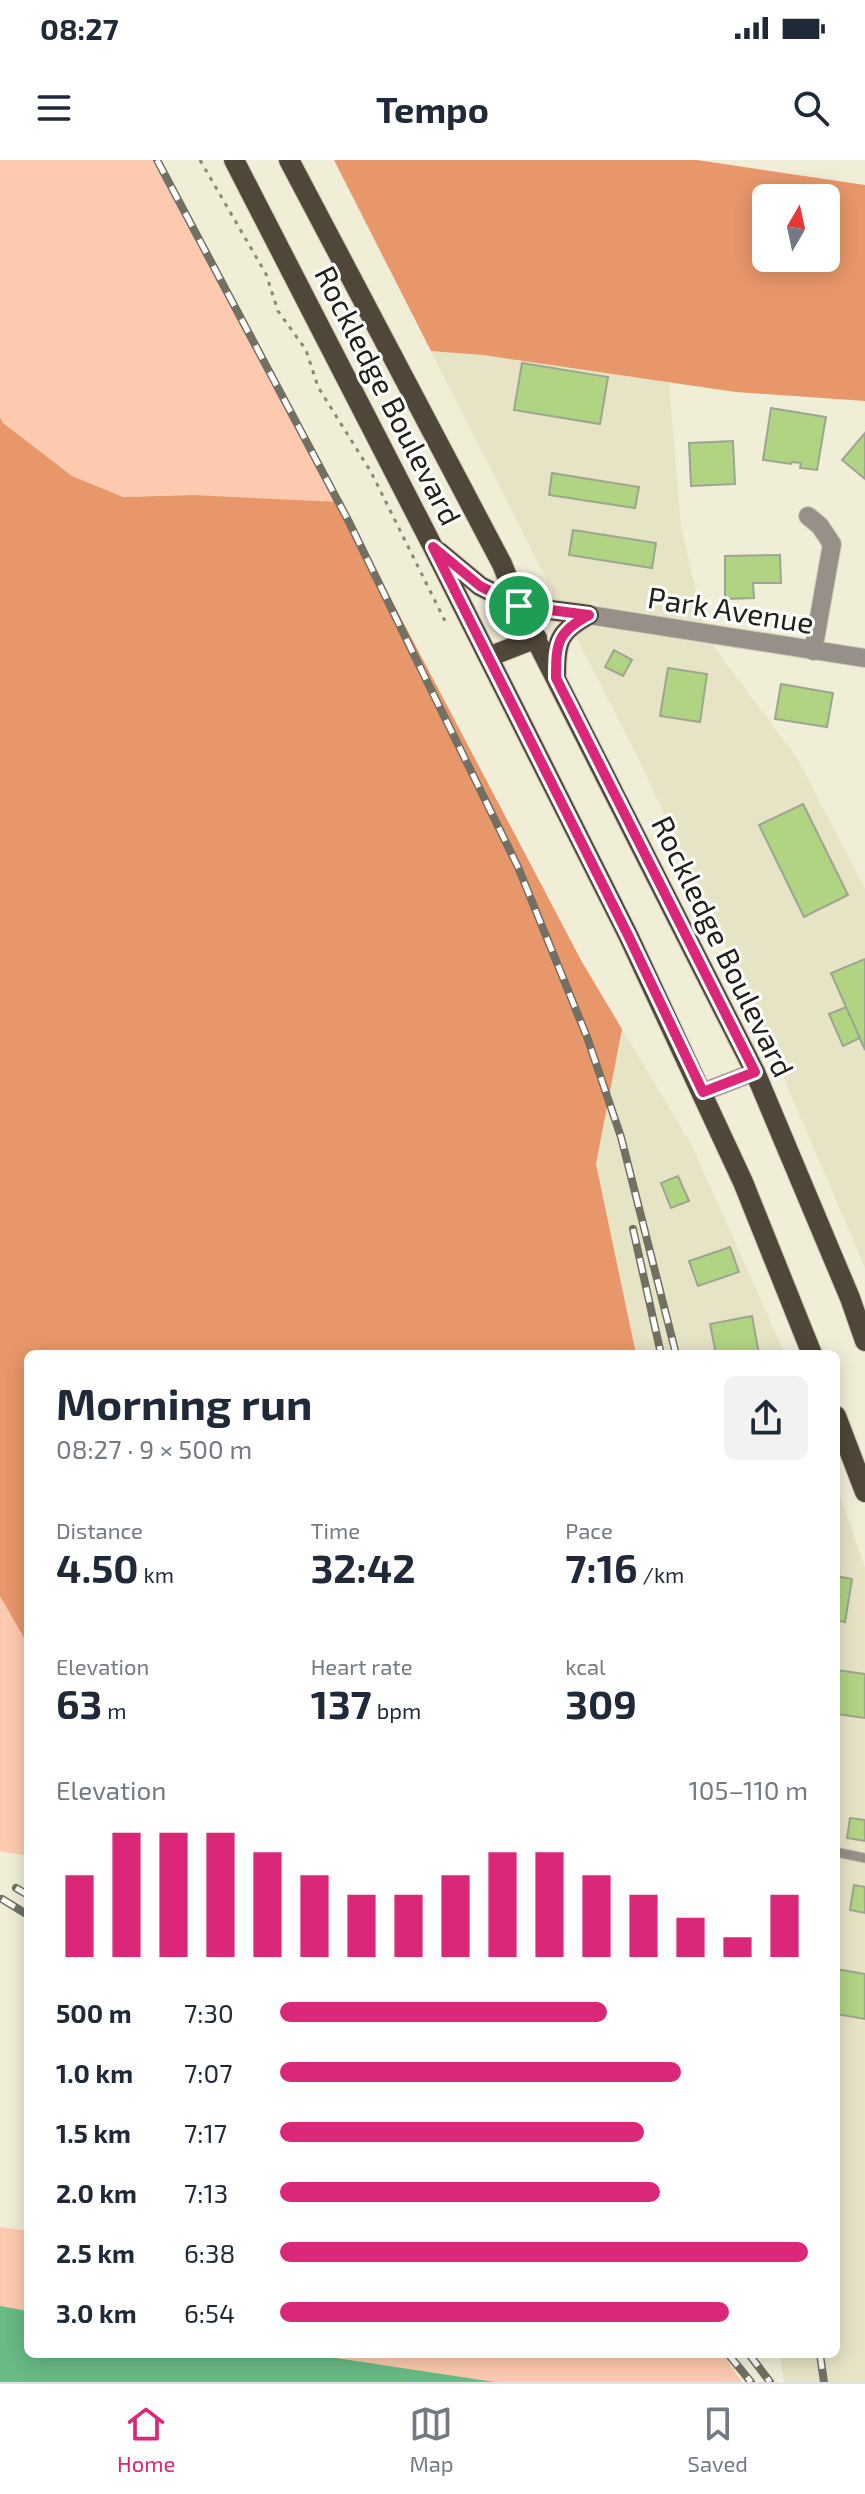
<!DOCTYPE html>
<html lang="en">
<head>
<meta charset="utf-8">
<style>
  body { margin:0; font-family:"Exo 2",sans-serif; background:#f2f2f3; color:#1f2937; height:100vh; display:flex; flex-direction:column; font-size:30px; white-space:nowrap }
  * { box-sizing:border-box; margin:0 }
  p { font-size:26px; color:#747a83 }
  .icon { flex:none; width:44px; height:44px; fill:none; stroke:currentColor; stroke-width:2; stroke-linecap:round; stroke-linejoin:round }
  .map { position:relative; flex:1; overflow:hidden }
  .sheet { position:absolute; left:24px; top:1190px; width:816px; height:1008px; display:flex; flex-direction:column; background:#fff; border-radius:12px; box-shadow:0 4px 20px #0003 }
  .sheet>* { flex:none }
  .needle { width:52px; rotate:9deg }
  .fabs { position:absolute; left:752px; top:24px; display:grid; gap:16px }
  .fabs a { display:grid; place-items:center; width:88px; height:88px; border-radius:12px; background:#fff; box-shadow:0 4px 20px #0003; font-size:40px }
  .pin { position:absolute; display:grid; place-items:center; width:68px; height:68px; color:#fff; margin:-34px; border:4px solid #fff; border-radius:50%; box-shadow:0 2px 8px #0007 }
  .round { display:grid; place-items:center; flex:none; width:84px; height:84px; border-radius:12px; background:#f2f2f3 }
  .headline { display:flex; align-items:center; justify-content:space-between; height:136px; padding:0 32px }
  h1 { font-size:44px; font-weight:700; line-height:60px }
  .figures { display:grid; grid-template-columns:repeat(3,1fr); gap:12px; height:136px; padding:8px 32px }
  .figures div { display:grid; align-content:center }
  .figures b { font-size:40px; font-weight:700 }
  .figures small { font-size:22px; font-weight:400 }
  .figures p { font-size:22px }
  .chart { height:224px; padding:16px 32px }
  .chart p { display:flex; justify-content:space-between }
  .chart svg { width:100%; height:144px; margin-top:8px; stroke:#db2777; stroke-width:6 }
  ul { padding:0 32px; list-style:none; font-size:26px }
  li { display:grid; grid-template-columns:128px 96px 1fr; align-items:center; height:60px }
  li i { height:20px; border-radius:10px; background:#db2777 }
  .status { display:flex; justify-content:space-between; align-items:center; height:56px; padding:0 40px; background:#fff; direction:ltr }
  .status svg { height:22px; fill:currentColor }
  header { display:flex; justify-content:space-between; align-items:center; height:104px; padding:0 32px; background:#fff; font-size:36px; font-weight:700 }
  .tabs { display:flex; justify-content:space-around; align-items:center; height:112px; border-top:2px solid #e0e1e3; background:#fff; font-size:22px; color:#747a83 }
  .tabs a { display:grid; justify-items:center; gap:4px }
  .tabs .on { color:#db2777 }
  .map>svg:first-child { display:block }
  .built { fill:#e7e3c5 }
  .green { fill:#fdcaaf }
  .forest { fill:#e8976a; fill-rule:evenodd }
  .water { fill:#68bb85 }
  .building { fill:#b1d482; stroke:#9ca591; stroke-width:2 }
  .lines { fill:none; stroke-linecap:round; stroke-linejoin:round }
  .service-casing { stroke:#ccc9b6; stroke-width:11 }
  .minor-casing { stroke:#ccc9b6; stroke-width:20 }
  .primary-casing { stroke:#ccc9b6; stroke-width:22 }
  .path { stroke:#8a8879; stroke-width:3; stroke-dasharray:4 6; stroke-linecap:butt }
  .service { stroke:#969088; stroke-width:9 }
  .minor { stroke:#969088; stroke-width:18 }
  .primary { stroke:#504639; stroke-width:20 }
  .rail-casing { stroke:#727063; stroke-width:8 }
  .rail { stroke:#fff; stroke-width:5; stroke-dasharray:15; stroke-linecap:butt }
  .route-casing { stroke:#fff; stroke-width:16 }
  .route { stroke:#db2777; stroke-width:10 }
  .labels { text-anchor:middle; dominant-baseline:central; stroke-width:6; stroke-linejoin:round; paint-order:stroke }
  .street-label { font-size:30px; fill:#222119; stroke:#fff }
</style>
</head>
<body>
<div class="status"><b>08:27</b><svg viewBox="0 0 49 12"><path d="M0 12V9h3v3zM5 12V6h3v6zM10 12V3h3v9zM15 12V0h3v12zM26 1h20v11H26zM47 4h2v5h-2z"/></svg></div>
<header><svg class="icon" aria-label="menu" viewBox="0 0 24 24"><path d="M4 6h16M4 12h16M4 18h16"/></svg>Tempo<svg class="icon" aria-label="search" viewBox="0 0 24 24"><circle cx="10" cy="10" r="6"/><path d="M15 15l6 6"/></svg></header>
<div class="map">
<svg width="865" height="2222" viewBox="0 0 865 2222">
  <rect width="100%" height="100%" fill="#f1eed8"/>
  <path class="built" d="M431,191L483,195L669,222L681,366L703,462L600,446L594,441L588,444L557,440Z
    M590,466L712,485L797,598L865,729V1108L747,832L638,598L575,475Z
    M622,869L692,986L785,1194H636L596,1004Z
    M836,1325L865,1408V2222H784L780,2194H836Z"/>
  <path class="green" d="M0,0H156L340,342L194,335L123,337L72,316L3,263L0,257Z
    M0,1436L28,1485V1696L0,1691Z
    M0,2067L28,2071V2151L0,2146Z
    M310,2194H723L742,2222H495Z"/>
  <path class="forest" d="M334,0H697L865,25V241L736,232L483,195L431,191ZM766,38H826V98H766Z
    M0,257L3,263L72,316L123,337L194,335L340,342L582,802L622,869L596,1004L636,1194H28V1485L0,1436Z"/>
  <path class="water" d="M0,2146L28,2151V2194H310L495,2222H0Z"/>
  <path class="building" d="M522,203L608,217L600,264L514,250Z
    M771,248L826,257L817,310L800,308L801,303L792,302L791,304L763,300Z
    M865,273V319L842,300Z
    M733,281L735,324L691,326L689,283Z
    M552,313L639,327L635,348L549,335Z
    M573,370L656,383L652,408L569,395Z
    M780,395L781,423H753L754,438L725,439V396Z
    M614,490L632,500L623,516L605,507Z
    M668,508L707,514L700,562L660,556Z
    M781,524L833,533L827,567L775,559Z
    M803,644L848,735L804,757L759,665Z
    M865,799V890L831,813Z
    M846,847L860,878L843,886L829,854Z
    M678,1016L689,1041L671,1048L661,1023Z
    M730,1087L739,1112L698,1126L689,1101Z
    M752,1156L759,1194H716L710,1164Z
    M836,1416L852,1419L845,1462L836,1460Z
    M836,1510L865,1514V1558L836,1554Z
    M850,1658L865,1660V1681L847,1678Z
    M854,1725L865,1727V1753L850,1750Z
    M836,1809L865,1814V1859L836,1854Z"/>
  <g class="lines">
    <defs>
      <path id="service" d="M836,1692L865,1698"/>
      <path id="minor" d="M808,356L820,366L832,384L813,491
        M589,455L865,498
        M703,932L755,912"/>
      <path id="primary" d="M234,0L433,387L628,775L743,1022L812,1194
        M289,0L502,404L519,446L755,912L850,1138L865,1181
        M439,392L480,426L519,446L589,455
        M488,497L537,478
        M556,514C556,481 559,471 589,455
        M836,1256L865,1332"/>
    </defs>
    <use href="#service" class="service-casing"/>
    <use href="#minor" class="minor-casing"/>
    <use href="#primary" class="primary-casing"/>
    <path class="path" d="M200,0L266,114L278,151L306,190L318,227L371,312L446,463"/>
    <use href="#service" class="service"/>
    <use href="#minor" class="minor"/>
    <use href="#primary" class="primary"/>
    <defs>
      <path id="rail" d="M157,0L348,360L518,707L587,877L621,977L676,1194
        M633,1069L661,1194
        M16,1728L28,1735
        M2,1739L28,1755
        M728,2194L751,2222
        M749,2194L770,2222
        M820,2194L824,2222"/>
    </defs>
    <use href="#rail" class="rail-casing"/>
    <use href="#rail" class="rail"/>
  </g>
  <g class="lines">
    <defs>
      <path id="route" d="M433,387L480,426L519,446L589,455C557,472 556,483 556,518L755,912L703,932L628,775Z"/>
    </defs>
    <use href="#route" class="route-casing"/>
    <use href="#route" class="route"/>
  </g>
  <g class="labels">
    <g class="street-label">
      <text transform="translate(389 235) rotate(63)">Rockledge Boulevard</text>
      <text transform="translate(731 449) rotate(9)">Park Avenue</text>
      <text transform="translate(724 786) rotate(64)">Rockledge Boulevard</text>
    </g>
  </g>
</svg>
<div class="fabs">
<a><svg class="needle" viewBox="-14 -14 28 28"><path d="M0-13l5 13h-10z" fill="#e53935"/><path d="M0 13l5-13h-10z" fill="#747a83"/></svg></a>
</div>
<div class="pin" style="left:519px;top:446px;background:#1e9e55"><svg class="icon" aria-label="arrive" viewBox="0 0 24 24"><path d="M6 21V4h12l-3 4 3 4H6"/></svg></div>
<section class="sheet">
<div class="headline"><div><h1>Morning run</h1><p>08:27 · 9 × 500 m</p></div><a class="round"><svg class="icon" aria-label="share" viewBox="0 0 24 24"><path d="M12 15V3M7 8l5-5 5 5M5 13v7h14v-7"/></svg></a></div>
<div class="figures">
<div><p>Distance</p><b>4.50<small> km</small></b></div>
<div><p>Time</p><b>32:42</b></div>
<div><p>Pace</p><b>7:16<small> /km</small></b></div>
</div>
<div class="figures">
<div><p>Elevation</p><b>63<small> m</small></b></div>
<div><p>Heart rate</p><b>137<small> bpm</small></b></div>
<div><p>kcal</p><b>309</b></div>
</div>
<div class="chart"><p><span>Elevation</span>105–110 m</p>
<svg viewBox="0 0 160 44" preserveAspectRatio="none"><path d="M5 44V19M15 44V6M25 44V6M35 44V6M45 44V12M55 44V19M65 44V25M75 44V25M85 44V19M95 44V12M105 44V12M115 44V19M125 44V25M135 44V32M145 44V38M155 44V25"/></svg>
</div>
<ul>
<li><b>500 m</b>7:30<i style="width:62%"></i></li>
<li><b>1.0 km</b>7:07<i style="width:76%"></i></li>
<li><b>1.5 km</b>7:17<i style="width:69%"></i></li>
<li><b>2.0 km</b>7:13<i style="width:72%"></i></li>
<li><b>2.5 km</b>6:38<i style="width:100%"></i></li>
<li><b>3.0 km</b>6:54<i style="width:85%"></i></li>
</ul>
</section>
</div>
<nav class="tabs">
<a class="on"><svg class="icon" aria-label="home" viewBox="0 0 24 24"><path d="M3 11l9-7 9 7M6 9v11h12V9"/></svg>Home</a>
<a><svg class="icon" aria-label="map" viewBox="0 0 24 24"><path d="M3 6l6-2 6 2 6-2v14l-6 2-6-2-6 2zM9 4v14M15 6v14"/></svg>Map</a>
<a><svg class="icon" aria-label="saved" viewBox="0 0 24 24"><path d="M7 4h10v16l-5-4-5 4z"/></svg>Saved</a>
</nav>
</body>
</html>
